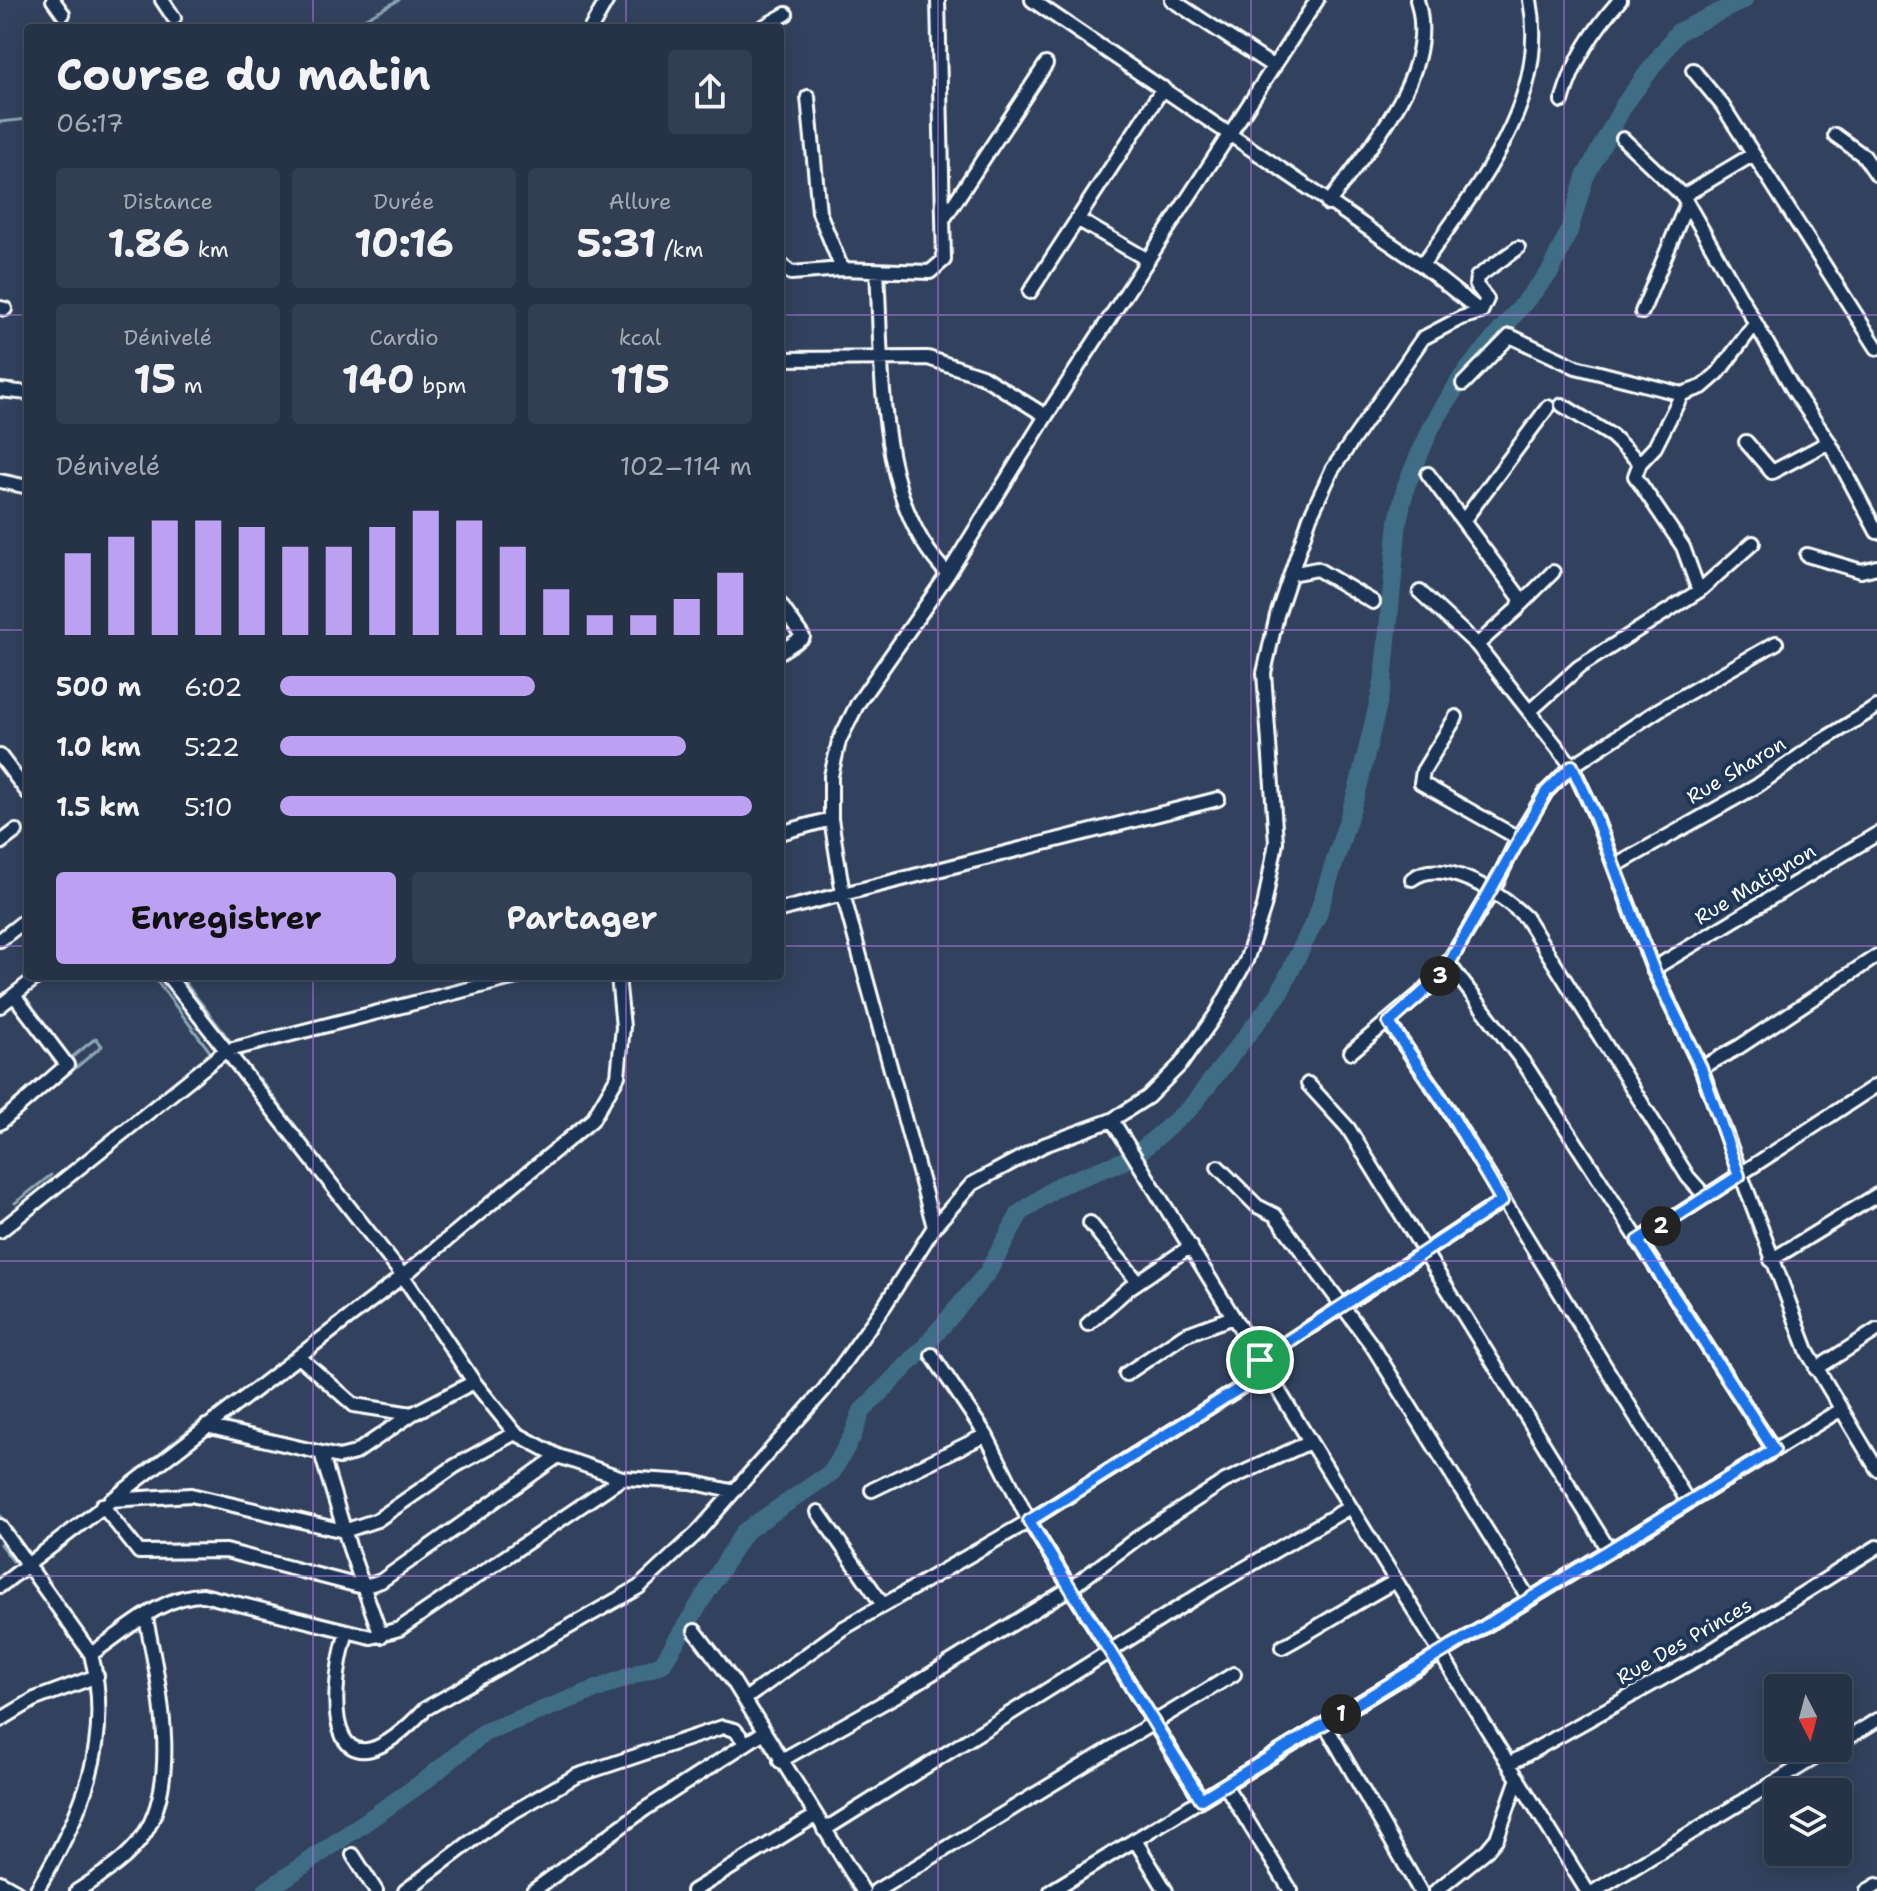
<!DOCTYPE html>
<html lang="fr">
<head>
<meta charset="utf-8">
<style>
  body { margin:0; font-family:"Shantell Sans",sans-serif; background:#323e51; color:#f1f3f6; height:100vh; display:flex; flex-direction:column; font-size:30px; white-space:nowrap }
  * { box-sizing:border-box; margin:0 }
  p { font-size:26px; color:#a4aab3 }
  .icon { flex:none; width:44px; height:44px; fill:none; stroke:currentColor; stroke-width:2; stroke-linecap:round; stroke-linejoin:round }
  .map { position:relative; flex:1; overflow:hidden }
  .drawer { position:absolute; left:24px; top:24px; width:760px; height:956px; display:flex; flex-direction:column; background:#263246; border-radius:8px; box-shadow:0 4px 20px #0003,0 0 0 2px #424d5f }
  .drawer>* { flex:none }
  .needle { width:52px; rotate:174deg }
  .controls { position:absolute; left:1764px; top:1674px; display:grid; gap:16px }
  .controls a { display:grid; place-items:center; width:88px; height:88px; border-radius:8px; background:#263246; box-shadow:0 4px 20px #0003,0 0 0 2px #424d5f; font-size:40px }
  .pin { position:absolute; display:grid; place-items:center; width:68px; height:68px; color:#fff; margin:-34px; border:4px solid #fff; border-radius:50%; box-shadow:0 2px 8px #0007 }
  .km { position:absolute; width:40px; height:40px; margin:-20px; border-radius:50%; background:#222; color:#fff; font-size:22px; line-height:40px; text-align:center }
  .round { display:grid; place-items:center; flex:none; width:84px; height:84px; border-radius:8px; background:#323e51 }
  .overview { display:flex; align-items:center; justify-content:space-between; height:136px; padding:0 32px }
  h1 { font-size:44px; font-weight:700; line-height:60px }
  .figures { display:grid; grid-template-columns:repeat(3,1fr); gap:12px; height:136px; padding:8px 32px }
  .figures div { display:grid; align-content:center; border-radius:8px; background:#323e51; text-align:center }
  .figures b { font-size:40px; font-weight:700 }
  .figures small { font-size:22px; font-weight:400 }
  .figures p { font-size:22px }
  .chart { height:224px; padding:16px 32px }
  .chart p { display:flex; justify-content:space-between }
  .chart svg { width:100%; height:144px; margin-top:8px; stroke:#bca0f2; stroke-width:6 }
  .cta { display:flex; gap:16px; margin-top:auto; padding:16px 32px }
  .cta a { flex:1; height:92px; border-radius:8px; background:#bca0f2; color:#111; font-size:32px; font-weight:700; line-height:92px; text-align:center }
  .cta a+a { background:#323e51; color:#f1f3f6 }
  ul { padding:0 32px; list-style:none; font-size:26px }
  li { display:grid; grid-template-columns:128px 96px 1fr; align-items:center; height:60px }
  li i { height:20px; border-radius:10px; background:#bca0f2 }
  .map>svg:first-child { display:block }
  .lines { fill:none; stroke-linecap:round; stroke-linejoin:round }
  .stream { stroke:#8da7b6; stroke-width:3 }
  .river { stroke:#416d86; stroke-width:18 }
  .minor-casing { stroke:#fff; stroke-width:18 }
  .minor { stroke:#1d3557; stroke-width:12 }
  .route-casing { stroke:#fff; stroke-width:16 }
  .route { stroke:#1a73e8; stroke-width:10 }
  .grid { fill:none; stroke:#a976d5; stroke-width:2; stroke-opacity:0.55 }
  .labels { text-anchor:middle; dominant-baseline:central; stroke-width:8; stroke-linejoin:round; paint-order:stroke }
  .street-label { font-size:20px; fill:#fff; stroke:#1d3557 }
</style>
</head>
<body>
<div class="map">
<svg width="1877" height="1891" viewBox="0 0 1877 1891">
  <rect width="100%" height="100%" fill="#32425e"/>
  <filter id="ink" filterUnits="userSpaceOnUse"><feTurbulence type="fractalNoise" baseFrequency=".0125" numOctaves="2"/><feDisplacementMap in="SourceGraphic" scale="16" xChannelSelector="R" yChannelSelector="G"/><feConvolveMatrix kernelMatrix="1 2 1 2 8 2 1 2 1" color-interpolation-filters="sRGB"/></filter>
  <g filter="url(#ink)">
    <g class="lines">
      <path class="stream" d="M347,28L399,0
        M0,122L28,119
        M153,976L211,1053
        M180,976L231,1042
        M9,1001L32,1029
        M259,1078L368,1221
        M14,1119L102,1046L96,1038L71,1058L43,1024
        M0,1131L11,1122
        M15,1203L51,1175
        M385,1243L397,1257
        M0,1515L26,1549
        M52,1539L199,1422
        M0,1544L13,1561"/>
      <path class="river" d="M1137,1154L1190,1108L1279,994L1318,914L1358,788L1383,683L1398,521L1406,486L1430,429L1462,377L1550,272L1569,231L1585,177L1624,105L1678,32L1744,0
        M927,1344L988,1272L1020,1213L1058,1186L1131,1158
        M266,1891L426,1780L485,1732L662,1664L744,1532L832,1472L852,1437L862,1411L922,1350"/>
      <defs>
        <path id="minor" d="M53,0L63,14
          M162,0L174,18
          M1032,0L1422,265L1481,312
          M1172,0L1274,67
          M591,28L607,0
          M761,28L786,14
          M1693,70L1722,105L1877,348
          M808,97L819,212L842,269
          M1562,101C1574,60 1592,32 1620,0
          M1835,135L1864,156L1877,175
          M1623,139L1683,196L1794,391L1829,442L1877,532
          M1683,196L1752,155
          M1328,204C1367,148 1440,74 1417,0
          M945,217L1046,64
          M1077,219L1148,260
          M780,264L791,273L842,269L930,272L944,260L938,0
          M1422,265C1476,188 1550,102 1530,0
          M877,271C883,366 875,503 948,574
          M1030,292L1163,88
          M0,308L5,309
          M1642,312L1687,203
          M780,359L928,358L982,376L1046,416
          M1463,384L1510,336L1576,367L1682,394L1702,387L1718,373L1755,324
          M0,390L28,393
          M1562,405L1612,436L1640,463
          M1746,442L1772,472L1829,442
          M1428,474L1521,599L1518,608L1477,645
          M0,481L28,487
          M1463,521L1548,407
          M1807,555L1861,571L1877,567
          M1291,574L1317,569L1373,602
          M1699,591L1753,543
          M1420,592L1477,645L1572,766L1594,813L1653,969L1701,1068L1808,1353L1877,1469
          M780,604L803,637L780,652
          M1521,604L1553,572
          M1530,711L1579,667L1699,591L1683,547L1635,476L1640,463L1655,447L1682,394
          M1456,717L1423,771L1421,783L1518,838
          M0,756L28,793
          M780,833L831,819
          M0,843L16,831
          M1615,866L1757,786L1818,743L1877,707
          M1412,879C1443,855 1503,895 1526,918L1688,1177L1706,1197
          M780,910L1218,799
          M0,940L28,918
          M1449,964L1526,1066L1774,1450
          M1653,969L1877,834
          M168,976L403,1276L474,1382L515,1433L558,1456L622,1478L691,1482L731,1491
          M0,1006L38,976
          M1389,1023L1448,1109L1688,1502
          M1351,1052L1437,980L1493,890L1518,838L1546,792L1572,766L1660,709L1776,643
          M1701,1068L1739,1047L1877,956
          M1308,1084L1348,1128L1609,1550
          M1112,1120L1587,1891
          M0,1123L67,1065L14,995
          M1218,1167L1257,1206L1275,1215L1373,1347L1529,1599
          M1090,1223L1138,1282
          M934,1227L843,894L831,819V776L839,741L858,703L948,574L1046,416L1317,0
          M0,1231L225,1051L520,976
          M1638,1241L1877,1085
          M1771,1260L1877,1195
          M1088,1324L1129,1288L1191,1246
          M932,1355L986,1435L1029,1521L1201,1799
          M299,1357L354,1405L412,1414
          M1260,1360L1502,1201
          M1816,1369L1877,1330
          M1126,1374L1184,1335L1233,1317
          M206,1426L339,1457L355,1453L412,1414L474,1382
          M322,1456L350,1549L381,1636
          M872,1490L986,1435
          M111,1500L191,1495L344,1531L377,1520L455,1466L515,1433
          M102,1505L139,1552L226,1551L363,1587L381,1581L558,1456
          M818,1512L883,1605
          M0,1526L91,1654C114,1743 81,1816 36,1891
          M0,1586L403,1276L592,1120L618,1076L623,1027L618,976
          M347,1631C324,1710 333,1807 425,1709L639,1587L697,1533L824,1390L885,1305L934,1227L972,1184L1044,1145L1112,1120L1148,1097L1181,1064L1217,1013L1246,961L1264,907L1276,842L1264,673L1277,615L1310,517L1332,470L1423,338L1461,318L1481,312L1487,299L1476,285L1477,277L1518,248
          M695,1631L733,1681L863,1891
          M1282,1647C1321,1626 1356,1602 1396,1581
          M91,1654C126,1631 162,1595 203,1595L371,1637L399,1629L622,1478
          M745,1699L842,1629L1029,1521L1267,1371
          M0,1720L35,1699L97,1676
          M1325,1724L1420,1891
          M1838,1744L1877,1720
          M780,1761L897,1695L1072,1587L1144,1533L1225,1481L1310,1442
          M1509,1764L1706,1654L1877,1547
          M1225,1785L1291,1891
          M824,1830L1204,1592L1350,1507
          M1135,1840L1166,1891
          M353,1855L376,1891
          M0,1882L16,1891
          M77,1891C100,1876 127,1860 143,1836C182,1779 158,1681 146,1618
          M405,1891L501,1819L576,1776L723,1727L735,1730L746,1743
          M533,1891L645,1809L764,1732
          M693,1891L815,1816
          M876,1891L1234,1674
          M1051,1891L1840,1410
          M1436,1891L1487,1850L1497,1838L1518,1778
          M1595,1891L1831,1748
          M1867,1891L1877,1885"/>
      </defs>
      <use href="#minor" class="minor-casing"/>
      <use href="#minor" class="minor"/>
    </g>
  </g>
  <g class="lines" filter="url(#ink)">
    <defs>
      <path id="route" d="M1572,766L1594,813L1653,969L1701,1068L1739,1176L1638,1241L1774,1450L1201,1799L1029,1521L1267,1371L1260,1360L1502,1201L1448,1109L1389,1023L1437,980L1449,964L1546,792Z"/>
    </defs>
    <use href="#route" class="route-casing"/>
    <use href="#route" class="route"/>
  </g>
  <path class="grid" d="M313,0V28M626,0V28M938,0V1891M1251,0V1891M1564,0V1891M0,315H28M780,315H1877M0,630H28M780,630H1877M0,946H28M780,946H1877M313,976V1891M626,976V1891M0,1261H1877M0,1576H1877"/>
  <g class="labels">
    <g class="street-label">
      <text transform="translate(1736 770) rotate(-31)">Rue Sharon</text>
      <text transform="translate(1755 884) rotate(-31)">Rue Matignon</text>
      <text transform="translate(1684 1641) rotate(-30)">Rue Des Princes</text>
    </g>
  </g>
</svg>
<div class="controls">
<a><svg class="needle" viewBox="-14 -14 28 28"><path d="M0-13l5 13h-10z" fill="#e53935"/><path d="M0 13l5-13h-10z" fill="#a4aab3"/></svg></a>
<a><svg class="icon" aria-label="layers" viewBox="0 0 24 24"><path d="M12 4l9 5-9 5-9-5zM3 14l9 5 9-5"/></svg></a>
</div>
<div class="pin" style="left:1260px;top:1360px;background:#1e9e55"><svg class="icon" aria-label="arrive" viewBox="0 0 24 24"><path d="M6 21V4h12l-3 4 3 4H6"/></svg></div>
<b class="km" style="left:1341px;top:1714px">1</b>
<b class="km" style="left:1661px;top:1226px">2</b>
<b class="km" style="left:1440px;top:976px">3</b>
<section class="drawer">
<div class="overview"><div><h1>Course du matin</h1><p>06:17</p></div><a class="round"><svg class="icon" aria-label="share" viewBox="0 0 24 24"><path d="M12 15V3M7 8l5-5 5 5M5 13v7h14v-7"/></svg></a></div>
<div class="figures">
<div><p>Distance</p><b>1.86<small> km</small></b></div>
<div><p>Durée</p><b>10:16</b></div>
<div><p>Allure</p><b>5:31<small> /km</small></b></div>
</div>
<div class="figures">
<div><p>Dénivelé</p><b>15<small> m</small></b></div>
<div><p>Cardio</p><b>140<small> bpm</small></b></div>
<div><p>kcal</p><b>115</b></div>
</div>
<div class="chart"><p><span>Dénivelé</span>102–114 m</p>
<svg viewBox="0 0 160 44" preserveAspectRatio="none"><path d="M5 44V19M15 44V14M25 44V9M35 44V9M45 44V11M55 44V17M65 44V17M75 44V11M85 44V6M95 44V9M105 44V17M115 44V30M125 44V38M135 44V38M145 44V33M155 44V25"/></svg>
</div>
<ul>
<li><b>500 m</b>6:02<i style="width:54%"></i></li>
<li><b>1.0 km</b>5:22<i style="width:86%"></i></li>
<li><b>1.5 km</b>5:10<i style="width:100%"></i></li>
</ul>
<div class="cta"><a>Enregistrer</a><a>Partager</a></div>
</section>
</div>
</body>
</html>
